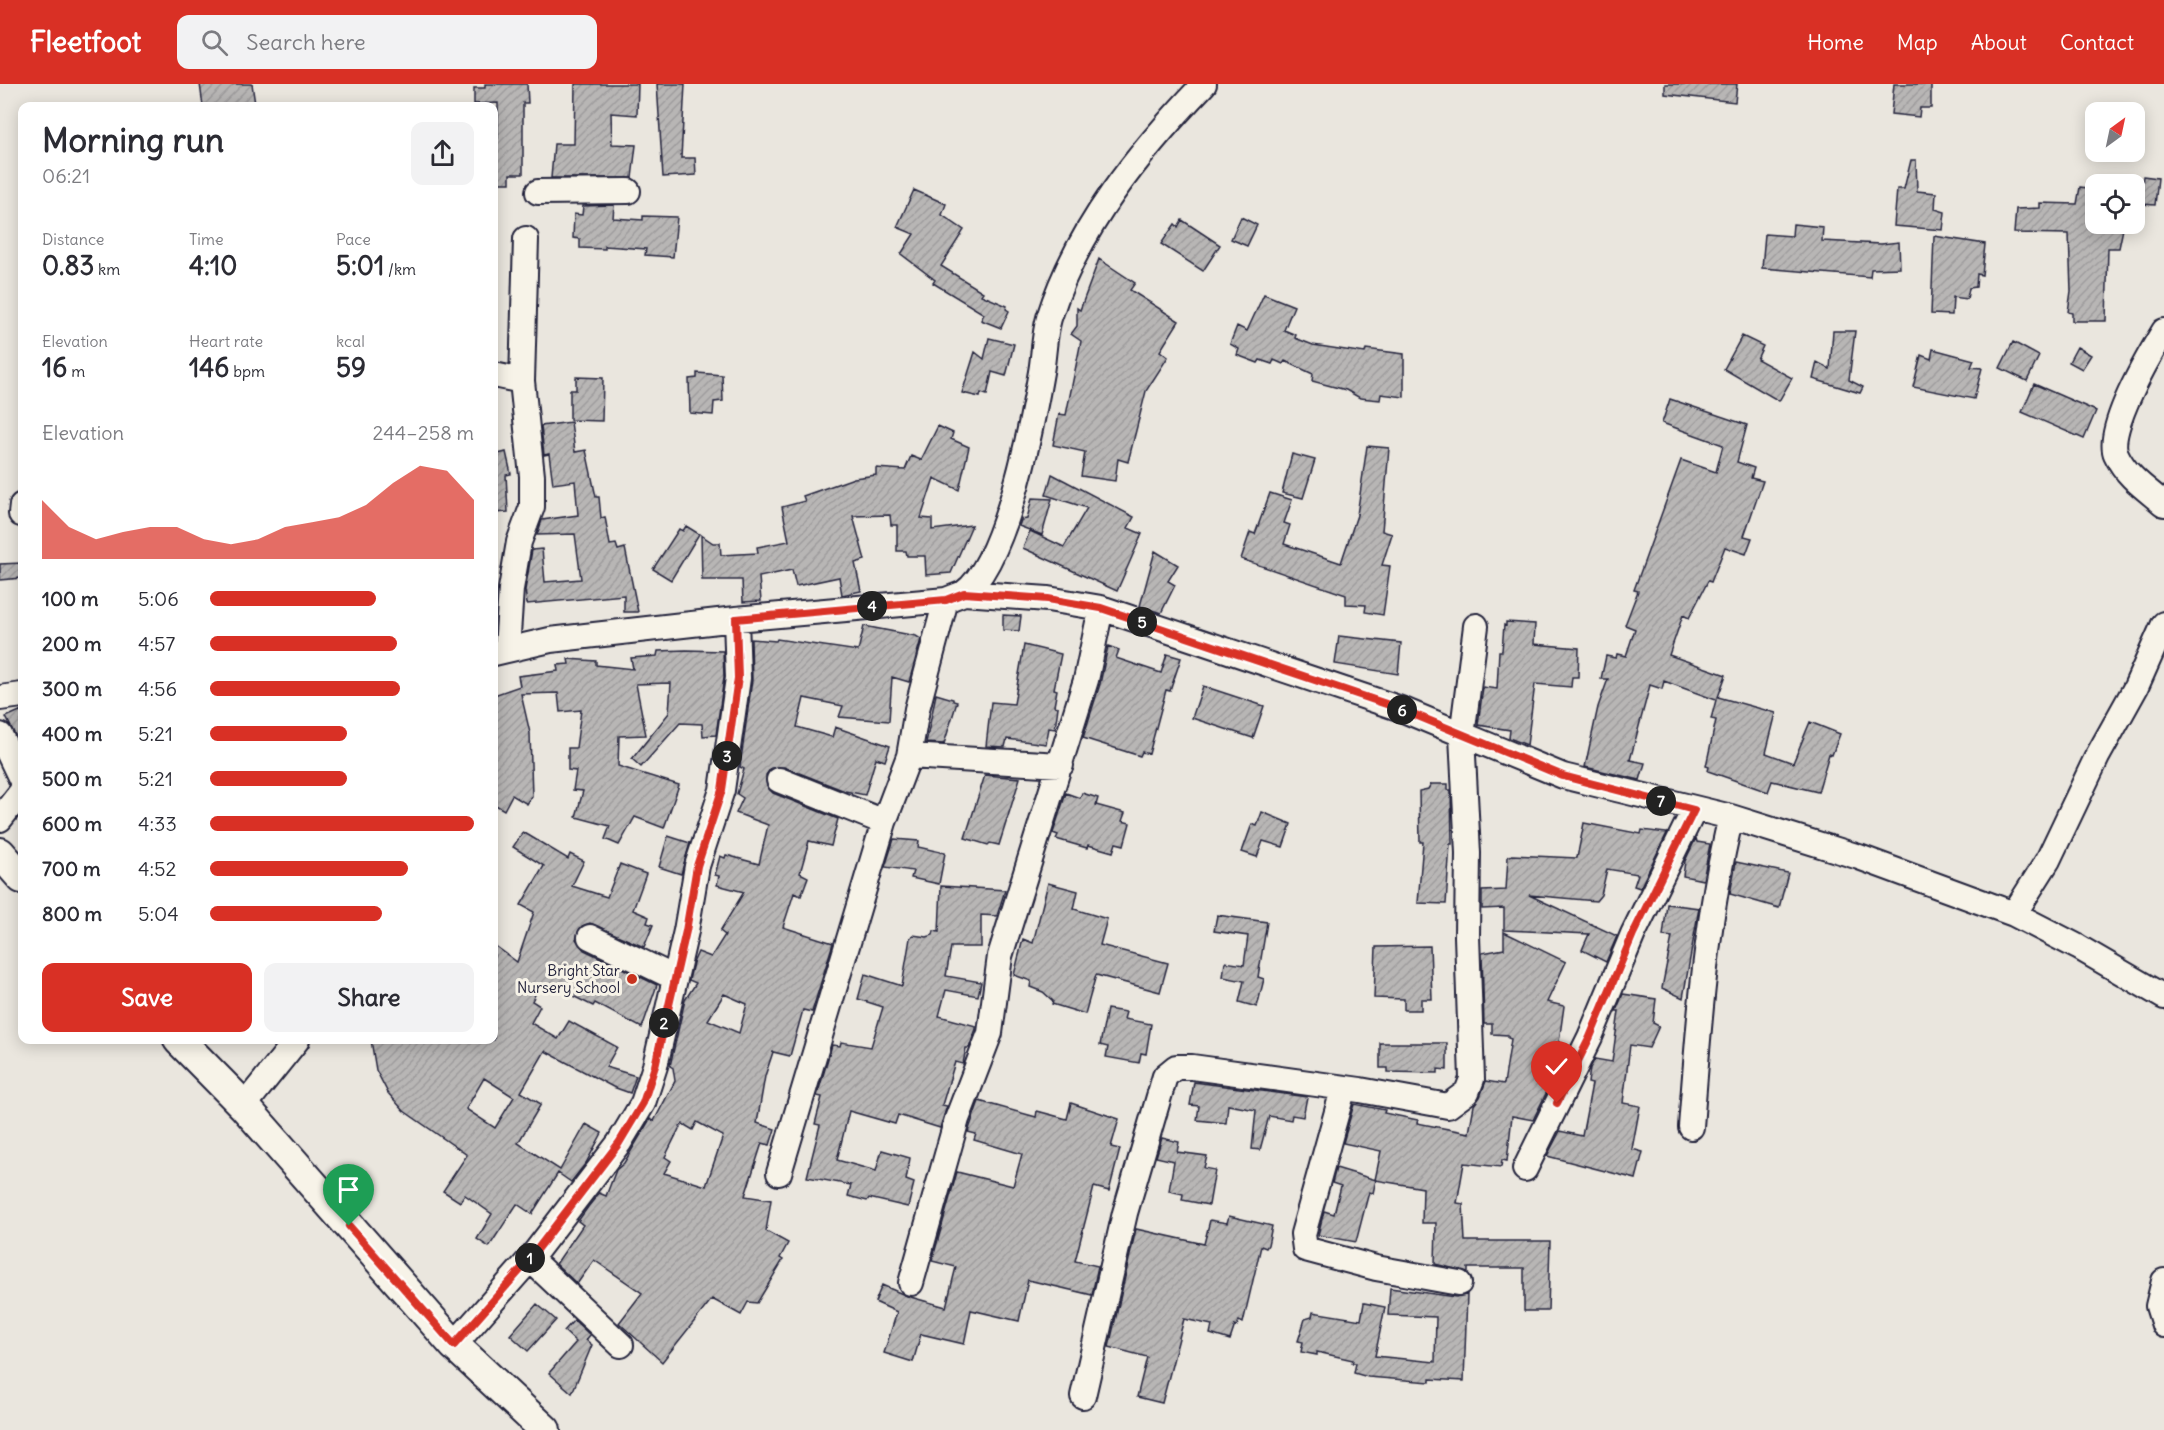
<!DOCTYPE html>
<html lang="en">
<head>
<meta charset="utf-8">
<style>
  body { margin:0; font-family:Delius,sans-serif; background:#f2f2f3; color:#2b2b33; height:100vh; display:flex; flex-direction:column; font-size:22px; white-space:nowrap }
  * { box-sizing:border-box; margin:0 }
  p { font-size:20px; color:#7c7c81 }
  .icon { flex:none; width:33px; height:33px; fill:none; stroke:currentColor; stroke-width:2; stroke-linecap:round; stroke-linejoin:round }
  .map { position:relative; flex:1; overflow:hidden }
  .sheet { position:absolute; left:18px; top:18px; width:480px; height:942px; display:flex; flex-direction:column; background:#fff; border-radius:12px; box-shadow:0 3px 15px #0003 }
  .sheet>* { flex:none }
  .needle { width:39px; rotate:33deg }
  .fabs { position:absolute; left:2085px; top:18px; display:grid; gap:12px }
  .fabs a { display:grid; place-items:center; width:60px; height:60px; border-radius:12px; background:#fff; box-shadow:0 3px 15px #0003; font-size:30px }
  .pin { position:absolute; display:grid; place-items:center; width:51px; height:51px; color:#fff; margin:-62px -26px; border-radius:50% 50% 50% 0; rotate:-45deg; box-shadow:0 0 6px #0007 }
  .pin .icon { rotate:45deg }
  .km { position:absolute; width:30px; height:30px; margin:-15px; border-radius:50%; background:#222; color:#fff; font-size:16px; line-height:30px; text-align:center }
  .round { display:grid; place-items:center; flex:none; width:63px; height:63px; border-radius:12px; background:#f2f2f3 }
  .head { display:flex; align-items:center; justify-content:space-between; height:102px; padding:0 24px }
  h1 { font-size:33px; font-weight:700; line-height:45px }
  .stats { display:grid; grid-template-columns:repeat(3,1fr); gap:9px; height:102px; padding:6px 24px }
  .stats div { display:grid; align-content:center }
  .stats b { font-size:26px; font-weight:700 }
  .stats small { font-size:16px; font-weight:400 }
  .stats p { font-size:16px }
  .chart { height:168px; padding:12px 24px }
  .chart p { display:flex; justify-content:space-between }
  .chart svg { width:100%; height:108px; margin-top:6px; fill:#d93025; opacity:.7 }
  .action { display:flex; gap:12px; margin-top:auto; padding:12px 24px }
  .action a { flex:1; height:69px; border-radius:12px; background:#d93025; color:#fff; font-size:24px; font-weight:700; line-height:69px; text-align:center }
  .action a+a { background:#f2f2f3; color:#2b2b33 }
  ul { padding:0 24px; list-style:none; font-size:20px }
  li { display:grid; grid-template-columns:96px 72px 1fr; align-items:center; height:45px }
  li i { height:15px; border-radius:8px; background:#d93025 }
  header { display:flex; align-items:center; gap:36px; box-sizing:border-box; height:84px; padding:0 30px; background:#d93025; color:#fff }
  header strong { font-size:28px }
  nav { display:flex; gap:33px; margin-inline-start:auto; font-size:21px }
  .search { width:420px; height:54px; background:#f2f2f3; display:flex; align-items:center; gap:15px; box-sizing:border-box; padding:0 21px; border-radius:12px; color:#7c7c81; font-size:22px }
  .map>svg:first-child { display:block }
  .building { fill:url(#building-hatch); stroke:#22223b; stroke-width:1.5; fill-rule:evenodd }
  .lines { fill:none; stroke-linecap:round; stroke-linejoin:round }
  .minor-casing { stroke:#22223b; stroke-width:28 }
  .major-casing { stroke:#22223b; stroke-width:34 }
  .minor { stroke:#f7f3e8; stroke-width:24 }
  .major { stroke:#f7f3e8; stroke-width:30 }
  .route-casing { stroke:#fff; stroke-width:12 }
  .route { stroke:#d93025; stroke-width:8 }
  .poi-dot { fill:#c8321e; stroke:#f7f3e8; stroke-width:2 }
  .labels { text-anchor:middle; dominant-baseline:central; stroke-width:6; stroke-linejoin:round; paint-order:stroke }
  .poi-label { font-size:15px; fill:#22223b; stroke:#f7f3e8; text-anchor:end }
</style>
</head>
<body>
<header>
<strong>Fleetfoot</strong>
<div class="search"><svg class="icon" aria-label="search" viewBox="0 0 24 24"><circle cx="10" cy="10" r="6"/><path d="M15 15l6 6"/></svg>Search here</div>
<nav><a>Home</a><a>Map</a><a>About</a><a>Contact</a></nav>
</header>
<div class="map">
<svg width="2164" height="1346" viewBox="0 0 2164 1346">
  <defs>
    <pattern id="building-hatch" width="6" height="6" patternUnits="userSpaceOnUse" patternTransform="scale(1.5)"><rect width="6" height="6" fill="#b8b6b5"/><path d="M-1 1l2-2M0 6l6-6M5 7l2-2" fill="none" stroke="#9e9c9d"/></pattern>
  </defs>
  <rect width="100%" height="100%" fill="#eae6de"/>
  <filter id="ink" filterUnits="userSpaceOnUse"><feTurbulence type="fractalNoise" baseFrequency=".0167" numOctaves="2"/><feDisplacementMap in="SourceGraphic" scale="12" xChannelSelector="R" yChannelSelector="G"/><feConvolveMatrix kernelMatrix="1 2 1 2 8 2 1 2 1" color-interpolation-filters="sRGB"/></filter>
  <g filter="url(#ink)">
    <path class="building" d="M200,0H252L255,20L252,22H203Z
      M485,0H527L528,19H523V90H510V99H494V53L498,54V19L474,20V4H485Z
      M575,0H638L637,31L611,29L612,60L636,61L632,94H551L554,60H574Z
      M657,0H685L681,74H695L696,91L663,93Z
      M1665,0H1737L1735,18L1665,10Z
      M1894,0H1931V24H1920L1919,33L1891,30Z
      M1911,76H1916L1917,107L1936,109L1935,125L1945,128L1943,146L1894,142L1897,105H1904Z
      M2143,92L2158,94L2155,121L2140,120Z
      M2080,103L2096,105V140H2124L2119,164H2108L2106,237H2072V229L2068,228L2071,207L2069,150L2014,149L2016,125L2040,124V119L2077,120Z
      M914,106L946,120L942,131L964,146L941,182L983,208L981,211L1007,222L1006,225L1009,227L1001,244L981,236L984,230L933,199L935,196L901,170L914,150L897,143Z
      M614,121L613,134L643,136V132L677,133L673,173L645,171L646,165L605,162V165L580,164V155L573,154L574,130L582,131L583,122Z
      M1241,133L1257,141L1247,162L1231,155Z
      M1182,136L1220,161L1203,187L1161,160L1175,140L1178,143Z
      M1793,140L1823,143L1822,157L1881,160L1899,158L1900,184L1871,185L1870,193L1762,184L1765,150L1792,152Z
      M1934,152L1985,160L1982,191L1977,190L1976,203L1969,204L1967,215L1953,213L1952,231L1931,230Z
      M1099,175L1135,199L1130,206L1179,237L1160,267L1168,273L1146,307L1128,378L1118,375L1115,397L1081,392L1085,368L1053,361L1059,330L1066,331L1081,257L1071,250L1077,242V224L1080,226Z
      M1264,210L1294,222L1284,246L1296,251L1295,254L1313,261L1365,269L1366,265L1404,270V313L1381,310L1380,316L1360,314L1346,306L1312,297L1313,290L1285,277L1283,280L1274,276L1272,280L1260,276L1258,279L1237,271L1239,265L1230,260L1237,242L1247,247Z
      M1833,247H1855L1849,296L1863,303L1860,309L1813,295L1817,278L1830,285Z
      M1742,252L1763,262L1757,275L1792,294L1779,317L1724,285Z
      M989,254L1014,260L1006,292L992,288L987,311L981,309L980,313L962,309L975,268L984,275Z
      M2013,258L2039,272L2027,297L2000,284Z
      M2077,263L2091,271L2082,285L2069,278Z
      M1933,265L1974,276L1971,283L1982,284L1974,315L1913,303L1921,271L1931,275Z
      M697,289L722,291L723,317L714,318L713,331L690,329L689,295L697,294Z
      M576,293L603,294L602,337L570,336V306H576Z
      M2034,300L2096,327L2084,355L2022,328Z
      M1670,315L1747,341L1737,378L1754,384L1751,394L1763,397L1744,452L1752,454L1746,470L1725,463L1711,498L1708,497L1689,534L1683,531L1669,571L1726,591L1718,613L1776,629L1766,669L1793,679L1810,638L1840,650L1832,671L1829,670L1818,708L1772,697L1768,708L1708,687L1709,683L1706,682L1716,636L1711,635L1716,616L1664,597L1662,605L1650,601L1630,676L1645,679L1640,696L1585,683L1598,623L1608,595H1601L1606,572L1616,574L1617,570L1626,572L1635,545L1625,541L1638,507L1634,506L1681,376L1716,388L1723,361L1662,339Z
      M571,338L575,368L586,366L596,413H599L601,434L605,433L610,461L616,460L618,466L625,464L638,528H624V511L527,520L525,506L532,466L542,465L545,498L581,495L575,450L537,451L542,436L578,431L575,397L553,400L549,370L544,371L541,342Z
      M938,342L953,349L951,355L969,363L959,406L934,394L921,434L932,435V446L972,441L951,489L926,491L925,472H907L906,467H897V441H891L890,431L853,432L865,476L855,479L861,507L842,511L839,493L796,502L792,486L759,493L761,517L743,518L742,496H702L701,451L713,459H720L721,471L758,469L757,463L789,457L782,423L805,417L803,412L854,394L876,391V384L905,386L911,372L921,376Z
      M1367,362L1389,364L1382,447L1392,450L1382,481L1390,482L1383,531L1365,528L1366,521L1346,520V511L1241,475L1250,448L1255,450L1270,409L1292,416L1284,439L1290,441L1284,460L1341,479L1357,431Z
      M506,368L511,390L506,391L508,428L494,429V371Z
      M1292,370L1315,376L1303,414L1282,409Z
      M1052,390L1134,433L1128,444L1142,450L1117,507L1023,464L1030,447L1064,463L1087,424L1046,411Z
      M1032,414L1052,415L1042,451L1019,442L1021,436L1027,435Z
      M686,442L699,450L671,496L653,485L679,445L683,447Z
      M1155,467L1178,481L1168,497L1175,501L1161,529L1140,522Z
      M22,479V494L0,496V480Z
      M1003,531L1021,532L1019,547L1003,546Z
      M1506,538L1535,540L1534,560L1579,564L1578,593H1572L1571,603L1535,600L1527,661L1509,654L1510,646L1478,641L1483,603L1497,605L1499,567H1502L1504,541L1506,542Z
      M864,542L916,552L921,555L909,598L892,593L889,637L839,633L843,622L804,614L797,643L832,653L835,643L890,662L885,677L876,674L865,711L845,707L784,683L771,684L766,691L768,704L773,709L838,735L831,762L809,757L800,789L808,793L801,812L794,809L783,843L833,859L812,928L803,926L790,972L773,968L765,992L757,1039L775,1045L770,1061L762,1059L745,1112L771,1116L766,1147L788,1159L780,1174L783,1176L757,1219L748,1218L741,1231L712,1215L662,1278L619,1239L642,1209L594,1176L577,1200L556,1180L583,1141L578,1137L588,1123L599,1109L606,1112L616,1086L624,1079L650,1035L654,1037L675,997L673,984L670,982L685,916L696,899L689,896L693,879L698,868L711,873L725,851L720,847L744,808L717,801L719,792L715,791L720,772L725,774L726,771L759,780L768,741L736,729L743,714L737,710L744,685L740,683L752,596L751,555L776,557L777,555L858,567ZM724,910L747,920L739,949L708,936ZM697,1038L723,1052L706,1102L664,1089L671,1077L665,1073L680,1043L683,1040L693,1046Z
      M1339,552L1401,559L1398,590L1335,580Z
      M1024,561L1061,570L1054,605L1057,606L1054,622L1058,623L1055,645L1049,644L1046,660L1007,655L1005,663L986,662L991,618L1014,620Z
      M1108,562L1119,566L1116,574L1161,589L1167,570L1181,574L1170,607L1166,606L1149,670L1142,668L1140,672L1083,654L1100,600Z
      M686,566L723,567L724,593L716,651L703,652L702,640L680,639L641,683L632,675L669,629L671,599L636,600L646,651L619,652L618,682L679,701L664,744L635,733L619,761L605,755L610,742L576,733L583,707L573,706L576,687L568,686V664H576L581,626L560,628L558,609L521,610L530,649L532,712L527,720L512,711L504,726L494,720V611L520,602L518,592L558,587L557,581L569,580L568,575L596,577V581L633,585L631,574L657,572L658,567Z
      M1203,602L1264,622L1253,654L1192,634Z
      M936,610L953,615V617L957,618L944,660L926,659Z
      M22,626V665L6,633Z
      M985,691L1020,694L999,761L990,759L988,761L965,754Z
      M1431,700H1448V706H1451L1452,760H1450L1446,820L1418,819L1423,758H1420L1419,707L1428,705Z
      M1066,709L1080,714L1082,709L1098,714L1096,721L1125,729L1122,737L1130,739L1124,761L1116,759L1113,768L1088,761L1087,764L1056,755L1058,751L1053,749Z
      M1262,728L1291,740L1283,763L1263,757L1257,773L1242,768L1252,740L1257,742Z
      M1584,739L1641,750L1642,746L1667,749L1640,804L1634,802L1638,790L1607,785L1601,811L1596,817L1529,811L1617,852L1606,878L1582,866L1589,850L1504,846V824L1482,825V807L1506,806L1508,773L1512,771L1577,774Z
      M523,748L568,775L570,770L584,777L572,802L607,813L620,780L646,790L633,826L649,833L647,839L653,841L644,863L590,839L582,842L576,855L584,866L657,901L642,944L595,919L593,922L551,901L550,904L540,900L532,917L540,922L531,939L558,955L569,937L617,963L606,983L636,992L630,1009L613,1003L545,967L521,1008L541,1020L518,1059L560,1086L586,1040L602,1049L586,1079L571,1098L558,1089L532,1130L517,1120L489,1163L477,1155L492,1130L465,1111L460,1118L443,1107L467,1071L404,1027L388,1009L376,986L371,956H494V861L517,878L534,828L521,821L544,782L513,763ZM484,994L514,1013L495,1044L466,1025Z
      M668,752L690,759L681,790L659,783Z
      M1696,754L1697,758L1710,760L1703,796L1683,792L1685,777Z
      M894,755L919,757L918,763L945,769L939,800L911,794L913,787L885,783Z
      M1736,778L1788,789L1779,824L1730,810Z
      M1048,799L1078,807L1074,825L1107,835L1100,861L1168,879L1160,908L1096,891L1085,930L1052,920L1053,917L1043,908L1030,903L1031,897L1014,891L1023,855L1033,859Z
      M941,802L1005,806L997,832L981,831V863H951L946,892L981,898L978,912L946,906L939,932L976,942V945L969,964H966L963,980L955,978L942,1021L947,1022L940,1044L898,1031L895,1040L849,1027L837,1076L876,1087L882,1066L910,1074L906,1096L914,1099L908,1123L869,1114L867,1117L848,1112L851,1101L807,1093L820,1041L815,1040L822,1013L817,1012L832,961L840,962L841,958L871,963L883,923L858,915L865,890L902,902L910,854L913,851L927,853L933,851L934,847L939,848Z
      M1667,820L1699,824L1683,914L1662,904L1672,853L1663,852Z
      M1217,831L1267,838L1258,893L1264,895L1257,923L1239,918L1244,897L1223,893L1225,878L1244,881L1248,852L1214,847Z
      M1504,848L1566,878L1547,918L1564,922L1558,965L1562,966L1559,983L1533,1036L1512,1032L1507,1077L1502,1076L1501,1083L1464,1079L1457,1119L1463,1120L1465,1157H1550L1548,1227H1524V1184H1468V1188L1435,1180L1436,1139H1422L1423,1104L1375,1096L1381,1067L1343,1059L1354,1020L1385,1026L1384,1029L1418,1036L1417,1039L1469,1049L1474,1021L1480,1013L1486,997L1504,1000L1511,955L1508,954V951L1492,950V940H1484L1482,869L1504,865Z
      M1430,862L1432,915H1421V926H1404V915L1374,914L1376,863Z
      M1623,910L1656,915L1653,939L1659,942L1649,964L1630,961L1623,1019L1640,1022L1632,1065L1643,1068L1636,1095L1547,1072L1560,1047L1582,1052L1592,1000L1588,999L1590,984L1595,975L1612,978L1619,927H1616Z
      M1107,925L1126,928L1124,935L1151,940L1146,970L1141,969L1139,979L1106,973L1108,963L1100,961Z
      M1380,959H1447V986L1438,985V989L1388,988V984H1380Z
      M1194,998L1307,1013L1303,1033L1292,1031L1291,1036L1269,1032L1260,1066L1252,1065L1256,1026L1228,1021L1226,1039L1197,1036L1199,1022L1190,1021Z
      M979,1017L1036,1033L1037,1027L1067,1035L1071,1019L1119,1035L1111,1063L1120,1065L1109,1107L1094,1103L1075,1177L1098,1182L1092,1211L1028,1196L1019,1237L971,1226L964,1260L921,1250L913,1278L884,1269L897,1228L875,1218L882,1201L907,1212L946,1223L956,1183L932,1177L957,1088L1013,1102L1022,1070L974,1056L976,1050L968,1048Z
      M1162,1054L1179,1058L1177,1068L1207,1072L1204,1084L1215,1086L1209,1121L1182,1116L1183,1110L1169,1107L1174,1077L1156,1073Z
      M1336,1084L1376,1096L1373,1109L1369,1108L1356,1158L1318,1151L1324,1127L1334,1130L1341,1102L1332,1099Z
      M1229,1132L1272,1142L1268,1161L1266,1164L1261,1162L1243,1239L1239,1237L1237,1242L1235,1241L1230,1256L1210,1250L1212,1241L1184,1235L1162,1319L1137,1313L1147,1273L1109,1263L1136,1145L1204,1160L1210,1136L1227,1139Z
      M1390,1204L1456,1213L1467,1210L1464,1297L1430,1295V1298L1368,1293L1354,1289L1356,1279H1352L1353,1276L1317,1268V1271L1301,1268L1303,1258L1298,1257L1305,1235L1312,1233L1313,1228L1361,1236L1364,1219L1385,1223L1375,1272L1435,1278L1436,1233L1388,1231Z
      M537,1220L556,1236L528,1267L510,1251Z
      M574,1236L590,1251L586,1256L592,1261L572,1309L549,1289L576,1258L564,1247Z"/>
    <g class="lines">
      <defs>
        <path id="minor" d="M538,108L628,107
          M2164,247C2150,270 2105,346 2116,370C2126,392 2146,405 2164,420
          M494,291L522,297
          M21,430L22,421
          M964,509C1006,479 1032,340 1041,288C1044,271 1044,251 1049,234C1077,144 1140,67 1204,0
          M507,565L511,505L519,458L532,423V392L522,297L526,155
          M494,569L550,556L736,535L946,516L964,509L1048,515L1101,524L1401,625L1563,692L1731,733L1859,773L2014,830L2078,863L2164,913
          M0,614L22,611
          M0,651L22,697
          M909,672L1061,681
          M779,696L884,738
          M0,735L22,707
          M2014,830L2048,776L2097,673L2136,603L2164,540
          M590,853L675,894
          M1343,1006L1303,1150L1305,1165L1376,1184L1459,1199
          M244,1022L297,956
          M1691,1043C1699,939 1706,835 1731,733
          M1525,1085L1590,953L1633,850L1694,726
          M779,1089L884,738L909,672L917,625L946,516
          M530,1175L621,1261
          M2164,1197L2158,1222L2164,1241
          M911,1199L957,1035L990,949L1000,872L1086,596L1101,524
          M454,1261L530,1175L619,1059L643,1019L655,982L686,847L697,782L722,706L738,594L736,535
          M1083,1312L1125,1129L1165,992L1176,983H1192L1360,1006L1448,1022L1467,1008L1472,995L1467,852L1468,769L1462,652L1476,542"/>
        <path id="major" d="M0,769L22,794
          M179,956L244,1022L454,1261L545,1346"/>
      </defs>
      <use href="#minor" class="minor-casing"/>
      <use href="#major" class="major-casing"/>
      <use href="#minor" class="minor"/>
      <use href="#major" class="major"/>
    </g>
  </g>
  <g class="lines" filter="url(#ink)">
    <defs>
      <path id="route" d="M349,1142L454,1261L530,1175L619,1059L643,1019L655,982L686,847L697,782L722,706L738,594L736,535L946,516L964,509L1048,515L1101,524L1401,625L1563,692L1694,726L1633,850L1590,953L1557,1019"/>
    </defs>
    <use href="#route" class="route-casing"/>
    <use href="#route" class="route"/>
  </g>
  <circle class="poi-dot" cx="632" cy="895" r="6"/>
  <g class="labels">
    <g class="poi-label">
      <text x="620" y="886">Bright Star<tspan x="620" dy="17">Nursery School</tspan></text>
    </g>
  </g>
</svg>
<div class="fabs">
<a><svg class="needle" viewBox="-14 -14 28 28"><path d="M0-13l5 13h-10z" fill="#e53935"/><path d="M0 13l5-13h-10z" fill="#7c7c81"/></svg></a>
<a><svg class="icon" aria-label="locate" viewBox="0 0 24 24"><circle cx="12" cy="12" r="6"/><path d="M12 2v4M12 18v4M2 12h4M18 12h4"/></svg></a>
</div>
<div class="pin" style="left:349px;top:1142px;background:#1e9e55"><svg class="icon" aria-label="arrive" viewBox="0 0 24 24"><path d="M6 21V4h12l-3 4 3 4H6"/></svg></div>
<div class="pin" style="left:1557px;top:1019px;background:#d93025"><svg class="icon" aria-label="check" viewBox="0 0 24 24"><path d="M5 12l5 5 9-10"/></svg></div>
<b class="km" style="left:530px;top:1174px">1</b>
<b class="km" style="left:664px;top:939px">2</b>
<b class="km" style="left:727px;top:672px">3</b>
<b class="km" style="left:872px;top:522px">4</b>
<b class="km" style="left:1142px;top:538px">5</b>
<b class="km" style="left:1402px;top:626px">6</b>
<b class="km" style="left:1661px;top:717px">7</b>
<section class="sheet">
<div class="head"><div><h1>Morning run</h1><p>06:21</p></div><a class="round"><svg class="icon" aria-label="share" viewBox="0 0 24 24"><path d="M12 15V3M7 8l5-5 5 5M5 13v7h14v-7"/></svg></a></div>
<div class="stats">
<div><p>Distance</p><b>0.83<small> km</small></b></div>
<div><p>Time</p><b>4:10</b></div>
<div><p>Pace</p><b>5:01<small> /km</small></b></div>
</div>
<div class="stats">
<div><p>Elevation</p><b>16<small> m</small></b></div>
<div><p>Heart rate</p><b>146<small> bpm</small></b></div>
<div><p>kcal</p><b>59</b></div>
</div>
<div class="chart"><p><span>Elevation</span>244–258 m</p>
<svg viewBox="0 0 160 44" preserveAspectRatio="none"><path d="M0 44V20L10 31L20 36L30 33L40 31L50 31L60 36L70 38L80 36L90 31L100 29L110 27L120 22L130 13L140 6L150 8L160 20V44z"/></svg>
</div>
<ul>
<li><b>100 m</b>5:06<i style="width:63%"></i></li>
<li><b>200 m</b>4:57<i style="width:71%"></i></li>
<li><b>300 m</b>4:56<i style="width:72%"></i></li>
<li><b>400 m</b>5:21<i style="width:52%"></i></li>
<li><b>500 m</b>5:21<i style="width:52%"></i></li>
<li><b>600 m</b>4:33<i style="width:100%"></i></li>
<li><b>700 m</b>4:52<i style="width:75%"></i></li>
<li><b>800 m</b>5:04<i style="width:65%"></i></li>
</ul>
<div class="action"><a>Save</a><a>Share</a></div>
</section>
</div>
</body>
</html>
